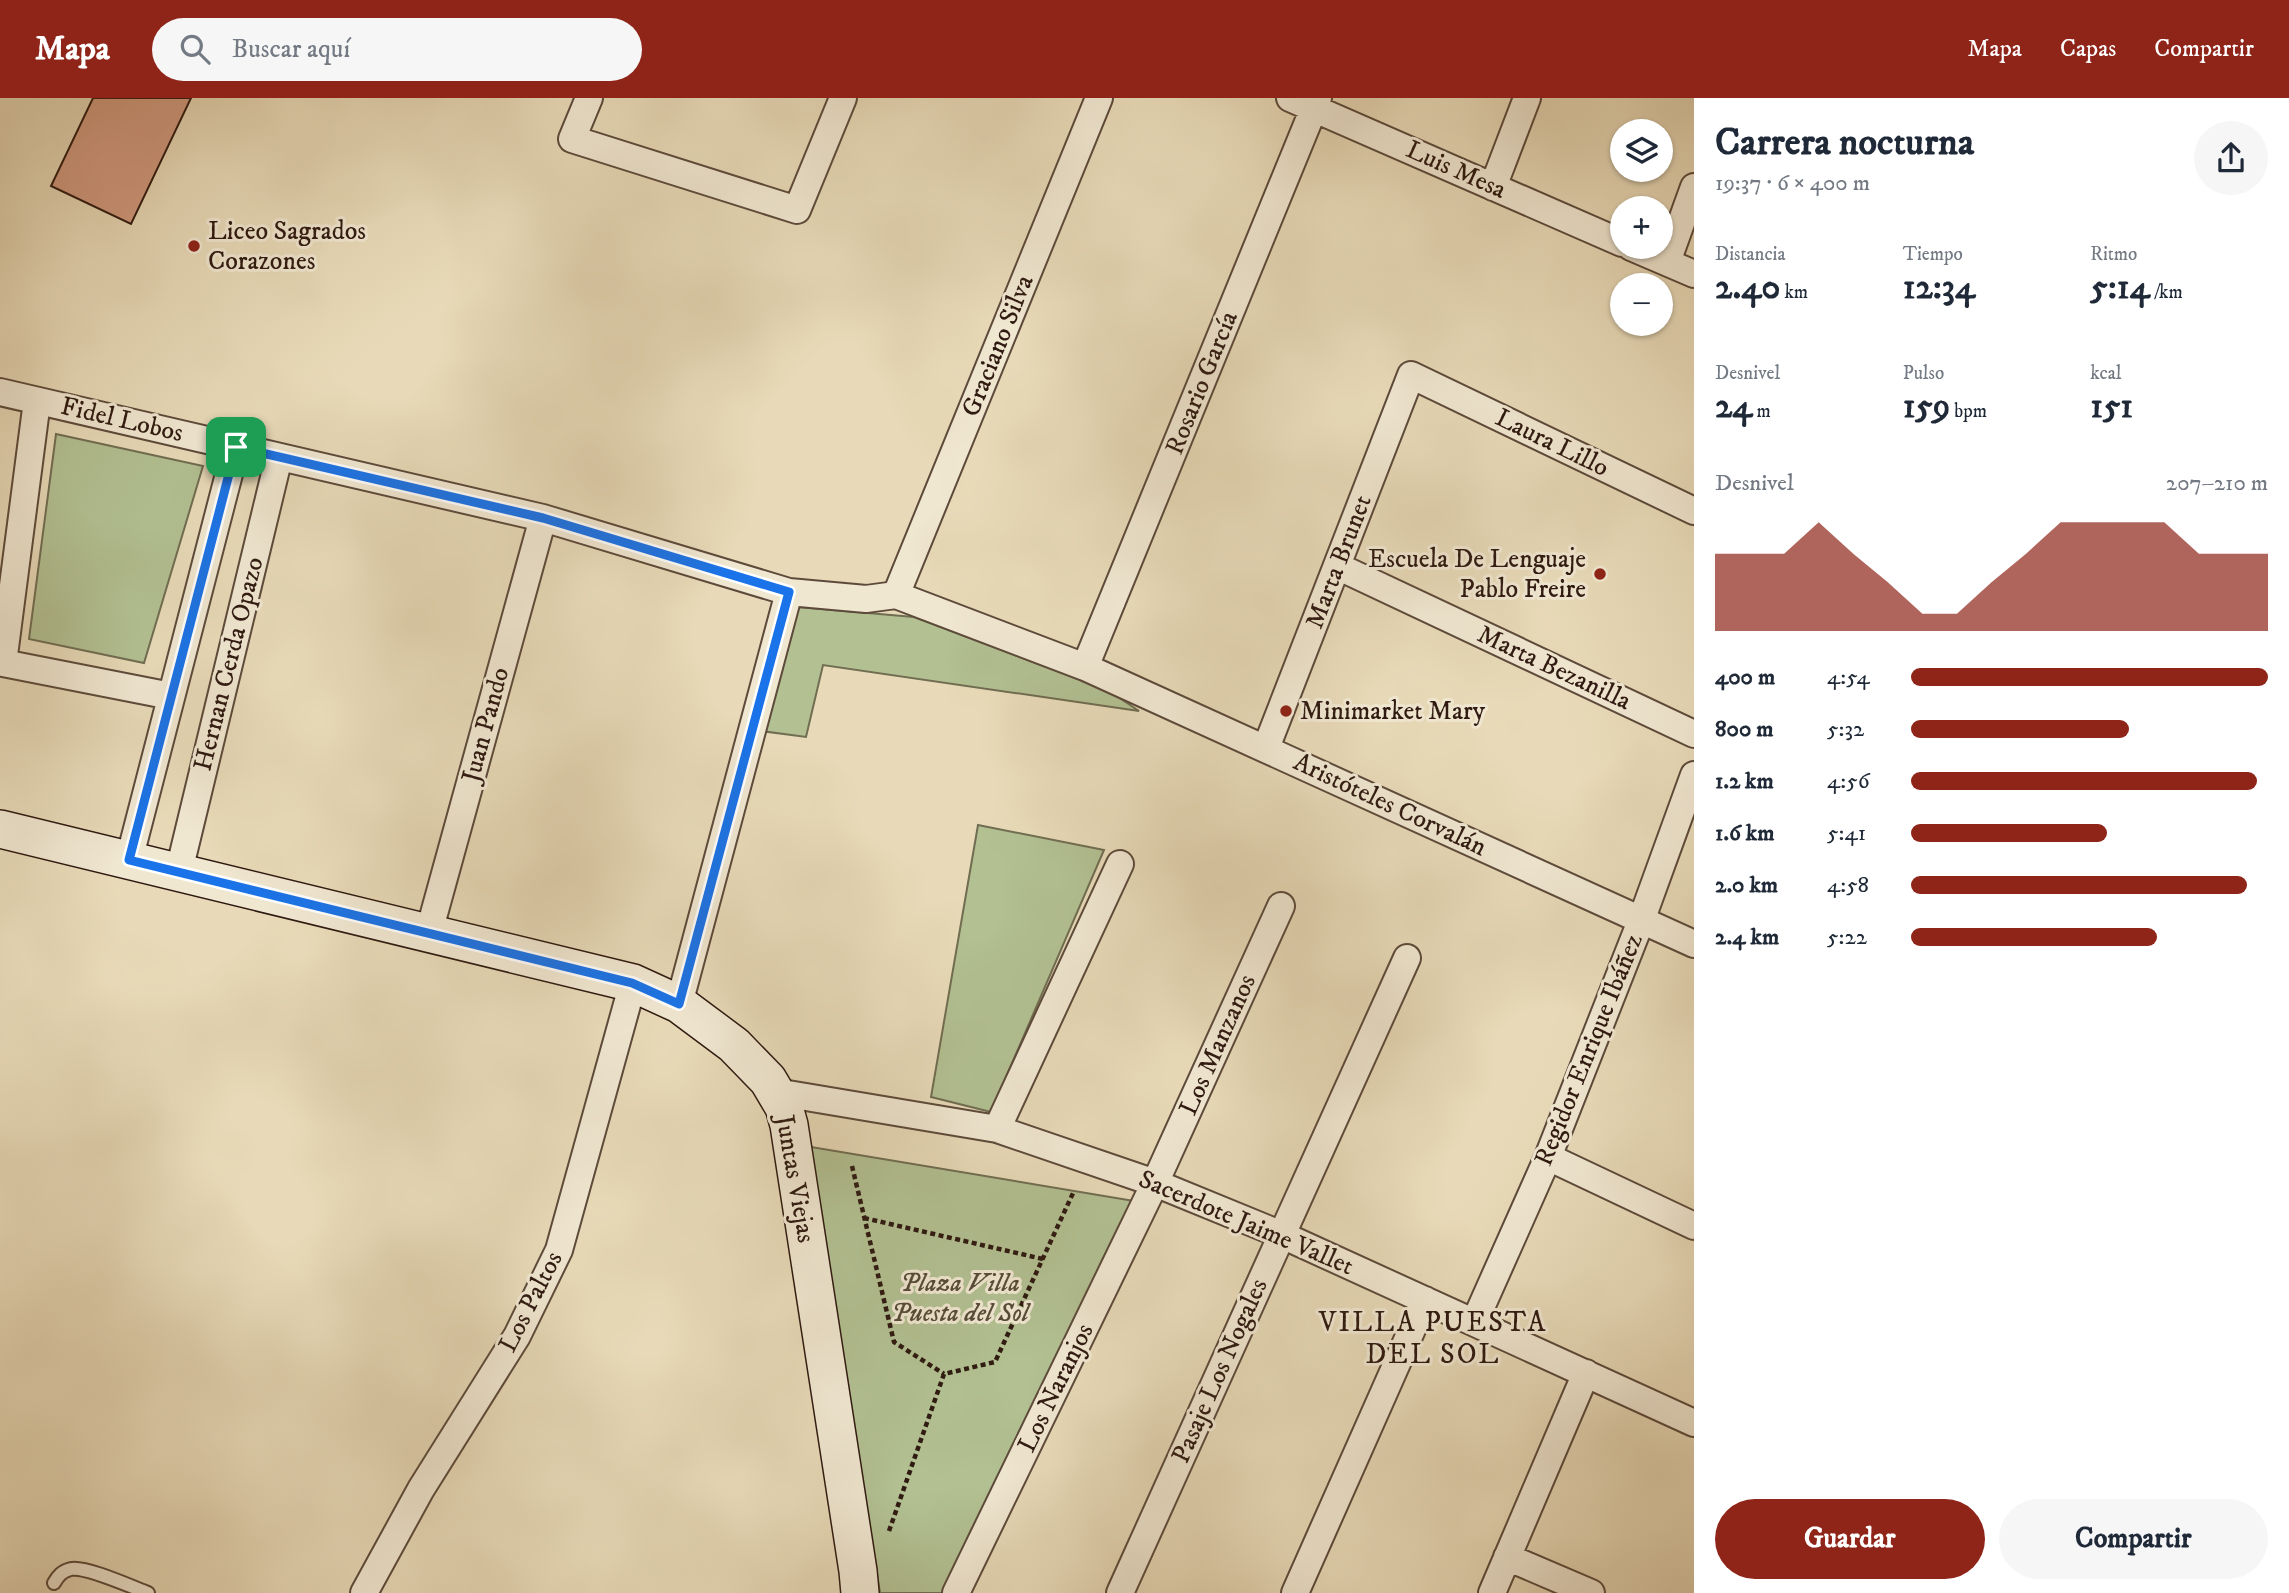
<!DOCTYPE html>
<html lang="es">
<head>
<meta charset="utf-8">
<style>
  body { margin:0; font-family:"IM FELL DW Pica",serif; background:#f6f6f7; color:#1f2937; height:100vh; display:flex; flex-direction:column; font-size:26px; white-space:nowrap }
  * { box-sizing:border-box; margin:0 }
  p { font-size:23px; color:#747a83 }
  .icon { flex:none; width:38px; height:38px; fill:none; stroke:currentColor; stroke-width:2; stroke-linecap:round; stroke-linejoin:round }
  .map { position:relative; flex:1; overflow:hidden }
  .drawer { display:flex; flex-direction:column; background:#fff; width:595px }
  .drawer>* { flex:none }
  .fabs { position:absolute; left:1610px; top:21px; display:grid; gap:14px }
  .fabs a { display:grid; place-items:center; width:63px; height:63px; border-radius:50%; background:#fff; box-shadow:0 2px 5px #0004; font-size:35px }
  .pin { position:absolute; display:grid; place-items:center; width:60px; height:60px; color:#fff; margin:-30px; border-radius:14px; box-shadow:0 4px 10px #0006 }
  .round { display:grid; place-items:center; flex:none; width:74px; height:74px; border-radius:37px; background:#f6f6f7 }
  .summary { display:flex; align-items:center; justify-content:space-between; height:119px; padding:0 21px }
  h1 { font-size:38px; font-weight:800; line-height:52px }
  .metrics { display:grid; grid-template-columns:repeat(3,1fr); gap:10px; height:119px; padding:7px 21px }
  .metrics div { display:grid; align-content:center }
  .metrics b { font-size:35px; font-weight:800 }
  .metrics small { font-size:19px; font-weight:400 }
  .metrics p { font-size:19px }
  .chart { height:196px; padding:14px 21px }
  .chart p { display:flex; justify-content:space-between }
  .chart svg { width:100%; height:126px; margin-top:7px; fill:#8f2418; opacity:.7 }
  .button { display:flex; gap:14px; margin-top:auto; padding:14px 21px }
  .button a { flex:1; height:80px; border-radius:42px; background:#8f2418; color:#fff; font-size:28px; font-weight:800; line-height:80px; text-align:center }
  .button a+a { background:#f6f6f7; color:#1f2937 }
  ul { padding:0 21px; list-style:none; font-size:23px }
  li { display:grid; grid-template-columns:112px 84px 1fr; align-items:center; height:52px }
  li i { height:18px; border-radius:9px; background:#8f2418 }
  header { display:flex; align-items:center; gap:42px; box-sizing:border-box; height:98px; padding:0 35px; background:#8f2418; color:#fff }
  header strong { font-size:33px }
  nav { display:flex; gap:38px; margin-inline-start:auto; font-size:24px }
  .search { width:490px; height:63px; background:#f6f6f7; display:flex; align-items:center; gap:18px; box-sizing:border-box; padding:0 24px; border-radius:38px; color:#747a83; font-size:26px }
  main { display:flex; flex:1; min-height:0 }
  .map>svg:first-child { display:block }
  .green { fill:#b2c092; stroke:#706d52; stroke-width:2 }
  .building { fill:#d19a7f; stroke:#2f1a11; stroke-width:2 }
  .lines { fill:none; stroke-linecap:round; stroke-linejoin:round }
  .lane-casing { stroke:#5d4a3b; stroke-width:16 }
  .street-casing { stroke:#5d4a3b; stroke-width:30 }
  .secondary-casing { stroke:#2f1a11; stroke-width:40 }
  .path { stroke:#2f1a11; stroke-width:4.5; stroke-dasharray:5 3.5; stroke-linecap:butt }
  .lane { stroke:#f0e7d1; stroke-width:12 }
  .street { stroke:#f0e7d1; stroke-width:26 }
  .secondary { stroke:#f0e7d1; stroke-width:37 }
  .route-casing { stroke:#fff; stroke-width:14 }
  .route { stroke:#1a73e8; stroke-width:9 }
  .poi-dot { fill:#8f2418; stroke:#f0e7d1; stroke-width:2.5 }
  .labels { text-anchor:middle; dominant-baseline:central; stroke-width:6; stroke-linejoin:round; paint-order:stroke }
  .street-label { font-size:26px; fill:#2f1a11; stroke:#f0e7d1 }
  .poi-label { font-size:26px; fill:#2f1a11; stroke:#f0e7d1; text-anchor:start }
  .park-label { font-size:26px; font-style:italic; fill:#564c38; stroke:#f0e7d1 }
  .neighbourhood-label { font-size:28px; letter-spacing:2px; fill:#2f1a11; stroke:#f0e7d1 }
</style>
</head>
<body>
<header>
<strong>Mapa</strong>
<div class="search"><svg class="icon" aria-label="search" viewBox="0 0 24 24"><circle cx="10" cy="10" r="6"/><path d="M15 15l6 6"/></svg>Buscar aquí</div>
<nav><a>Mapa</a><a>Capas</a><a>Compartir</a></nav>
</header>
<main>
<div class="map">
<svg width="1694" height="1495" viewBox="0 0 1694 1495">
  <rect width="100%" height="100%" fill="#e8dab8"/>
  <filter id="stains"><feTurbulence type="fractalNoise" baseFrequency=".00286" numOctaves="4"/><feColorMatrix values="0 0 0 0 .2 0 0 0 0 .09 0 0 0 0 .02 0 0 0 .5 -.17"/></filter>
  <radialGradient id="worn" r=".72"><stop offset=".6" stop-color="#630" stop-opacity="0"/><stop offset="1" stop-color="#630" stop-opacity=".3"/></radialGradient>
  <path class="green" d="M56,336L203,368L144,565L29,541Z
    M798,509L914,519L1109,593L1139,613L823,567L806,639L761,633Z
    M978,727L1104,752L991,1014L931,999Z
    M811,1049L1146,1105L953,1495H880Z"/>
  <path class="building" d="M93,0H191L131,126L51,88Z"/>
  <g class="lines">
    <defs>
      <path id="lane" d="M54,1485C58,1478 62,1473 71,1471C86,1468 132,1489 148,1495"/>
      <path id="street" d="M589,0L572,41L797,112L843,0
        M1290,0L1622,145
        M1493,89L1527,0
        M1631,149L1694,176
        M1667,164L1694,89
        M0,294L543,420L789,494L866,501L896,497L1085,569L1694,846
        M37,303L3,565L171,598
        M1337,468L1694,636
        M896,497L1099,0
        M1085,569L1318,0
        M1266,650L1411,277L1694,413
        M129,762L236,349
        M179,773L279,359
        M429,834L543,420
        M679,906L789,494
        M776,994L997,1031L1155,1085L1282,1137L1694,1325
        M997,1031L1120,766
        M1548,1059L1694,1128
        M1475,1223L1548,1059L1641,823L1694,677
        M1507,1459L1591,1495
        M364,1495L421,1391L517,1238L559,1152L633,885
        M956,1495L1155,1085L1281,808
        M1120,1495L1407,860
        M1295,1495L1425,1202
        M1492,1495L1586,1275"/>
      <path id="secondary" d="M0,731L633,885L679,906L734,947L768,982L784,1009L789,1027L858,1473L860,1495"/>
    </defs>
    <use href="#lane" class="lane-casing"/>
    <use href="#street" class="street-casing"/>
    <use href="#secondary" class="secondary-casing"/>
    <path class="path" d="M852,1068L894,1244L944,1276
      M864,1120L1043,1161
      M889,1433L944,1276L995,1264L1074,1093"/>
    <use href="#lane" class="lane"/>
    <use href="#street" class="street"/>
    <use href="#secondary" class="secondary"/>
  </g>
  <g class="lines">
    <defs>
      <path id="route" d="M236,349L543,420L789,494L679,906L632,885L129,762Z"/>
    </defs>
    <use href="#route" class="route-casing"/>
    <use href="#route" class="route"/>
  </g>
  <g class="poi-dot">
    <circle cx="194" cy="148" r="7"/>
    <circle cx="1600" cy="476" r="7"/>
    <circle cx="1286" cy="613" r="7"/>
  </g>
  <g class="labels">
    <g class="street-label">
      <text transform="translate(1456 72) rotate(24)">Luis Mesa</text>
      <text transform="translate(998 248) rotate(-68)">Graciano Silva</text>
      <text transform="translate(1202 285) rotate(-68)">Rosario García</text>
      <text transform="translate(122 322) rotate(13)">Fidel Lobos</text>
      <text transform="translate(1552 345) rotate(26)">Laura Lillo</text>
      <text transform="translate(1339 464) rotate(-69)">Marta Brunet</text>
      <text transform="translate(229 566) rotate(-76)">Hernan Cerda Opazo</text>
      <text transform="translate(1554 570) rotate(25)">Marta Bezanilla</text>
      <text transform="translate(486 627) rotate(-75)">Juan Pando</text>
      <text transform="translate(1390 707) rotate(25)">Aristóteles Corvalán</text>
      <text transform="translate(1218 947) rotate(-66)">Los Manzanos</text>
      <text transform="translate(1589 952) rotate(-68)">Regidor Enrique Ibáñez</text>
      <text transform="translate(795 1081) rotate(80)">Juntas Viejas</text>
      <text transform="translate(1246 1125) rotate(23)">Sacerdote Jaime Vallet</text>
      <text transform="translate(531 1204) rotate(-63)">Los Paltos</text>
      <text transform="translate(1220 1273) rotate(-66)">Pasaje Los Nogales</text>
      <text transform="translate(1056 1290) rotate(-64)">Los Naranjos</text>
    </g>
    <g class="poi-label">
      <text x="208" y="133">Liceo Sagrados<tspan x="208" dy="30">Corazones</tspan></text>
      <text x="1586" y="461" text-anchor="end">Escuela De Lenguaje<tspan x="1586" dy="30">Pablo Freire</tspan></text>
      <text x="1300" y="613">Minimarket Mary</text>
    </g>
    <g class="park-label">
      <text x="960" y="1185">Plaza Villa<tspan x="960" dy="30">Puesta del Sol</tspan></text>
    </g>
    <g class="neighbourhood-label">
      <text x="1433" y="1224">VILLA PUESTA<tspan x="1433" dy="32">DEL SOL</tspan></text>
    </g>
  </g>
  <rect width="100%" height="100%" filter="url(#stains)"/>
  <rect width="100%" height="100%" fill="url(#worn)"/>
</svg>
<div class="fabs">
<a><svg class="icon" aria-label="layers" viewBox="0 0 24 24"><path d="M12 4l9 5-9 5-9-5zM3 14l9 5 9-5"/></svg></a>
<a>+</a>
<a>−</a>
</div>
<div class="pin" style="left:236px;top:349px;background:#1e9e55"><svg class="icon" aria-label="arrive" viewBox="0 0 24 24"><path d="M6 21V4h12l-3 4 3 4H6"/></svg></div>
</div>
<section class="drawer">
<div class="summary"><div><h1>Carrera nocturna</h1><p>19:37 · 6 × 400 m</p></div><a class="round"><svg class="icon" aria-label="share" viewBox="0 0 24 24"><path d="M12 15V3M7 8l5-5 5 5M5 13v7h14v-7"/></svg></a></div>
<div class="metrics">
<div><p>Distancia</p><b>2.40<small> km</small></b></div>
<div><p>Tiempo</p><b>12:34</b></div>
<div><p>Ritmo</p><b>5:14<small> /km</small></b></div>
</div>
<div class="metrics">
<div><p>Desnivel</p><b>24<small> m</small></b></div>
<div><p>Pulso</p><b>159<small> bpm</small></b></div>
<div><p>kcal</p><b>151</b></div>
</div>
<div class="chart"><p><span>Desnivel</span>207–210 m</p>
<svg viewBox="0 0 160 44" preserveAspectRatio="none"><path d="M0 44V17L10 17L20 17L30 6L40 17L50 27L60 38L70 38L80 27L90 17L100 6L110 6L120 6L130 6L140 17L150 17L160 17V44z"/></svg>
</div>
<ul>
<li><b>400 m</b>4:54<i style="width:100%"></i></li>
<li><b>800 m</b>5:32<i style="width:61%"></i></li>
<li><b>1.2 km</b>4:56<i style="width:97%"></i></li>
<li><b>1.6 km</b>5:41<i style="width:55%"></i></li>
<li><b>2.0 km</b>4:58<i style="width:94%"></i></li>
<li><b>2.4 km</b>5:22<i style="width:69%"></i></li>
</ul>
<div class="button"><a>Guardar</a><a>Compartir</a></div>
</section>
</main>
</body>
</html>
